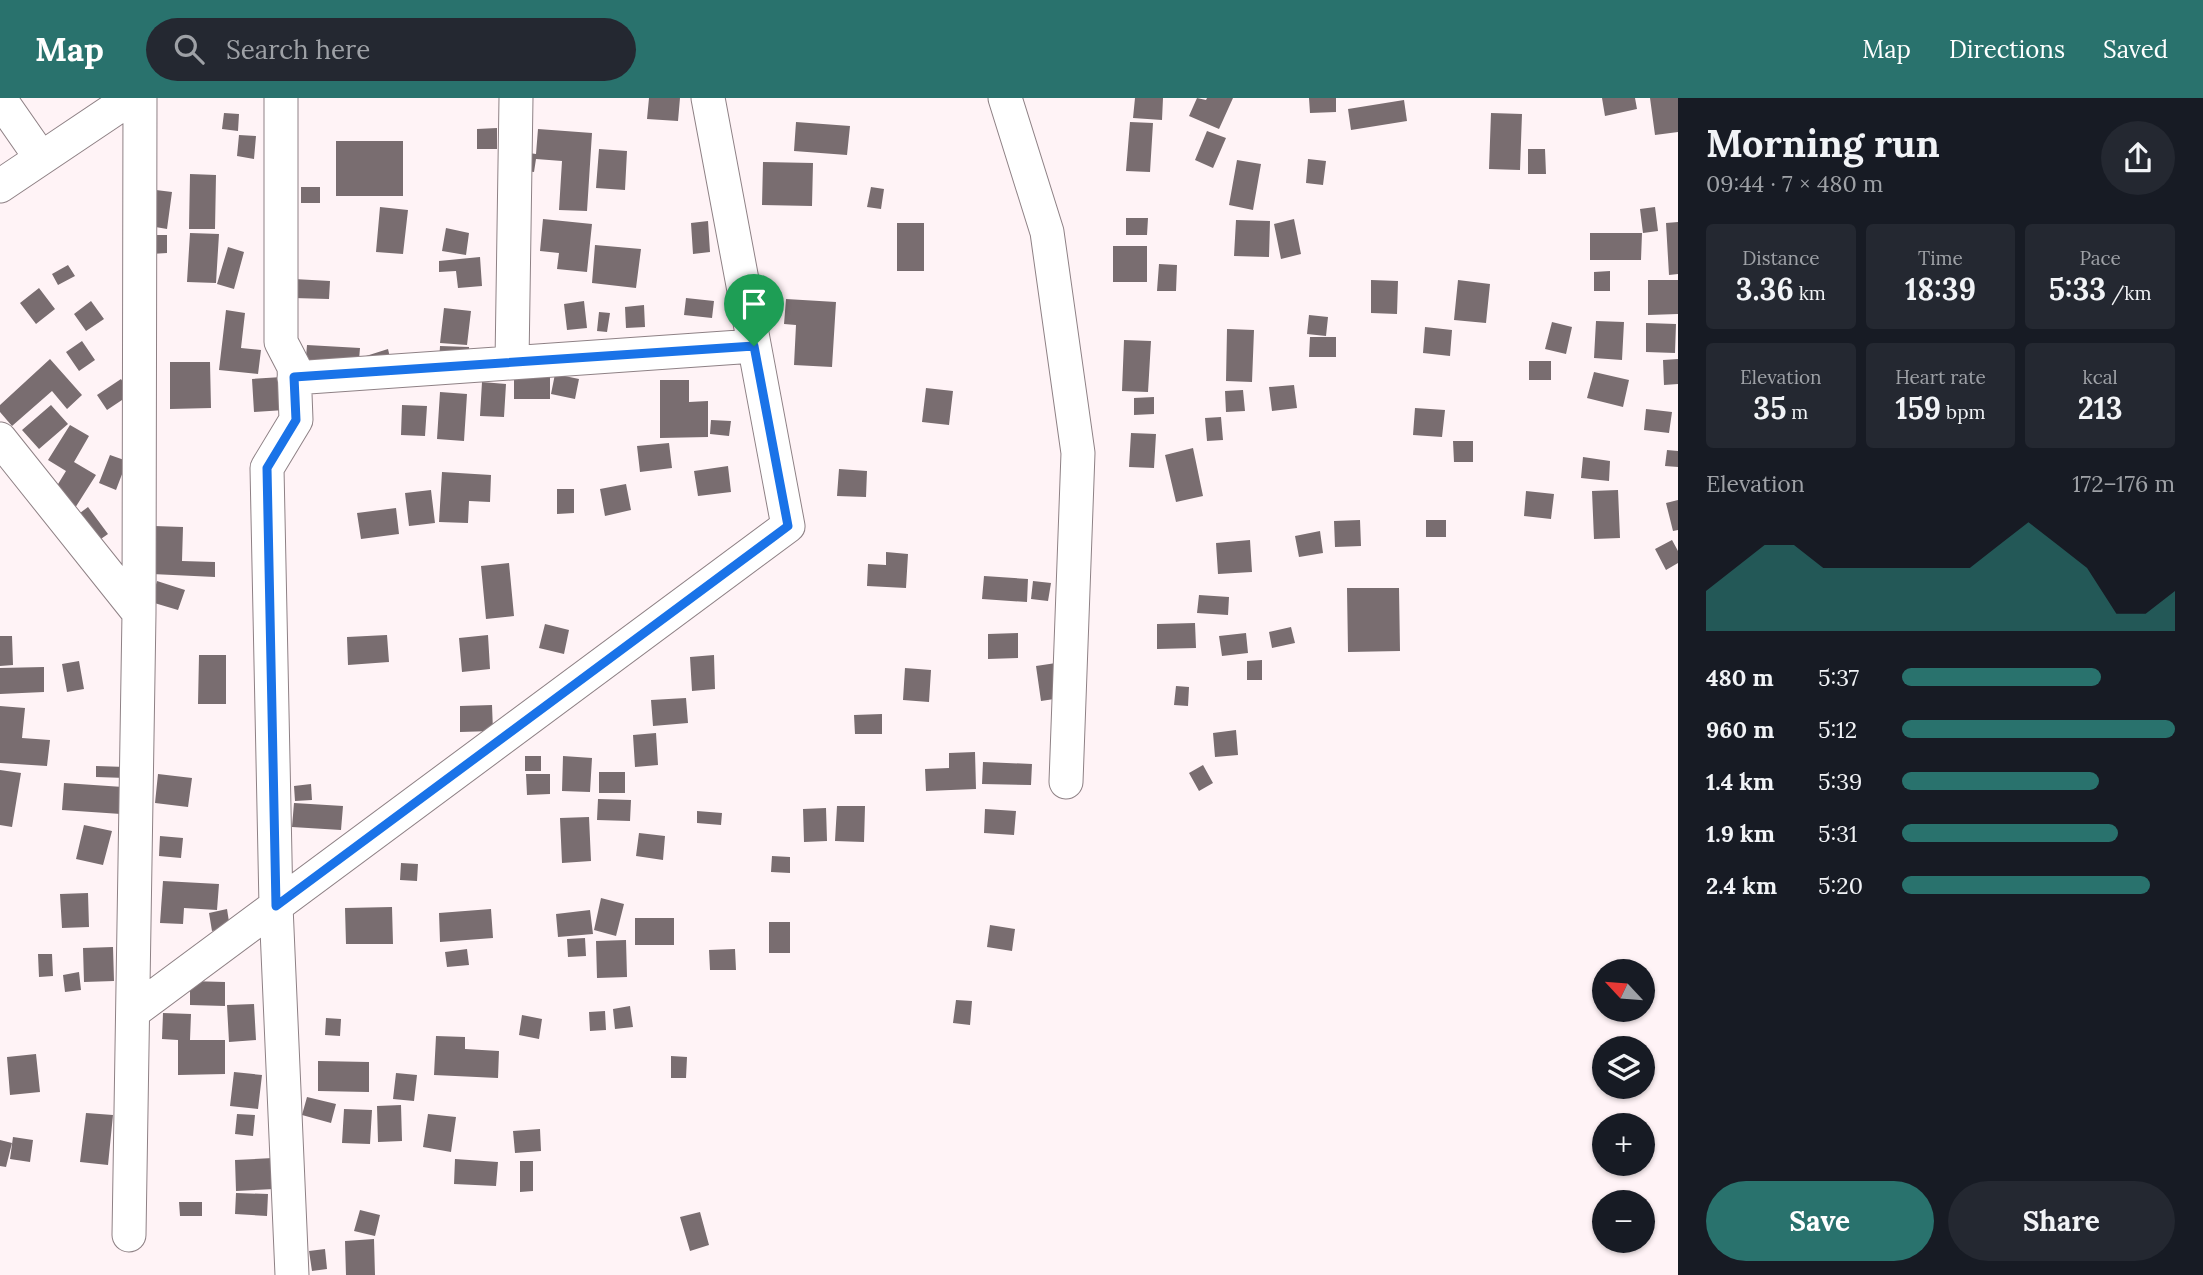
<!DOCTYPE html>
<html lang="en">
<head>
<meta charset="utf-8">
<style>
  body { margin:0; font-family:Lora,serif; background:#242831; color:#f1f3f6; height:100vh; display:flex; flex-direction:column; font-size:26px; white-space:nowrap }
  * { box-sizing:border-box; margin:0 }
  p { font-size:23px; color:#9ea1a6 }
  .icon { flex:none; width:38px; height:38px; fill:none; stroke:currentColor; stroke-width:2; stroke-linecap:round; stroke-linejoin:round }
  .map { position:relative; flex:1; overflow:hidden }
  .panel { display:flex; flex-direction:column; background:#171b24; width:525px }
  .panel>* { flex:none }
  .needle { width:46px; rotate:296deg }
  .tools { position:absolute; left:1592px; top:861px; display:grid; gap:14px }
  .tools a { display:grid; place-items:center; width:63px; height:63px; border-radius:50%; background:#171b24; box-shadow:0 2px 5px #0004; font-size:35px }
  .pin { position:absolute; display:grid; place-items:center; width:60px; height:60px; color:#fff; margin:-72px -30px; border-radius:50% 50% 50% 0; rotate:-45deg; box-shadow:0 0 7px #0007 }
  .pin .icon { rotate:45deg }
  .round { display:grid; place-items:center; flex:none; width:74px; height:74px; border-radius:37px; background:#242831 }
  .head { display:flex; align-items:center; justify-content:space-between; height:119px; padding:0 28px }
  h1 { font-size:38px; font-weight:800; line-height:52px }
  .metrics { display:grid; grid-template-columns:repeat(3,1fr); gap:10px; height:119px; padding:7px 28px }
  .metrics div { display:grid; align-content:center; border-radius:7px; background:#242831; text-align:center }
  .metrics b { font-size:30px; font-weight:800 }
  .metrics small { font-size:19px; font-weight:400 }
  .metrics p { font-size:19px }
  .chart { height:196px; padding:14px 28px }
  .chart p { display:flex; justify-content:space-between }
  .chart svg { width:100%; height:126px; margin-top:7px; fill:#29726d; opacity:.7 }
  .button { display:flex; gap:14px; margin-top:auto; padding:14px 28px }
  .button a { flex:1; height:80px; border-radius:42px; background:#29726d; color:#fff; font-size:28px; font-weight:800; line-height:80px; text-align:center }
  .button a+a { background:#242831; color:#f1f3f6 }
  ul { padding:0 28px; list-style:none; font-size:23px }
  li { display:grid; grid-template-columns:112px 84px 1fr; align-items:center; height:52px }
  li i { height:18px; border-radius:9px; background:#29726d }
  header { display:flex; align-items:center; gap:42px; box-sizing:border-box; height:98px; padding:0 35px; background:#29726d; color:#fff }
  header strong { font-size:33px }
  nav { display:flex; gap:38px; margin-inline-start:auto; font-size:24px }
  .search { width:490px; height:63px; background:#242831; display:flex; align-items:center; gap:18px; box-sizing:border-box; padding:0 24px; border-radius:38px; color:#9ea1a6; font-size:26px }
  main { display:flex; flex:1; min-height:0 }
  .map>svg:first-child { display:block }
  .building { fill:#796d70 }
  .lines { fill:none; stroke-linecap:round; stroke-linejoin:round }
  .minor-casing { stroke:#8e8185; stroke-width:35 }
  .minor { stroke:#fff; stroke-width:33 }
  .route-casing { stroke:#fff; stroke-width:14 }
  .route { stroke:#1a73e8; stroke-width:9 }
</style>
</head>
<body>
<header>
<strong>Map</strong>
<div class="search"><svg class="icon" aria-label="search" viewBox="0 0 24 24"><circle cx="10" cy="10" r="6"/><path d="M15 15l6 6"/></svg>Search here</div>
<nav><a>Map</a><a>Directions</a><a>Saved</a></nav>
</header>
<main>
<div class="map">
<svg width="1678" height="1177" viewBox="0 0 1678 1177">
  <rect width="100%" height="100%" fill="#fff3f6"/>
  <path class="building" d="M649,0H680L678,23L647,21Z
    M1135,0H1163L1162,22L1133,20Z
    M1197,0L1206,2L1207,0H1233L1219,31L1189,18Z
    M1309,0H1336V14L1310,15Z
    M1602,0H1635L1637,11L1605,18Z
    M1650,0H1678V34L1655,37Z
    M1404,2L1407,23L1351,32L1348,11Z
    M224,15L239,16L238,33L222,31Z
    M1491,15L1522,16L1520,72L1489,71Z
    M796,24L850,28L847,57L794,53Z
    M1130,24L1153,25L1150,74L1126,73Z
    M497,30V51H477V31Z
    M538,31L592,35L587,113L559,112L562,63L536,61L534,74L519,72L522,54L536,56Z
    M1207,33L1226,40L1213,70L1195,62Z
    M239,37L256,38L254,61L237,58Z
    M336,43H403V98H336Z
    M599,51L627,53L625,92L596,90Z
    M1528,51H1545L1546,76H1528Z
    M1308,61L1326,63L1323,87L1306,85Z
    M1237,62L1261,66L1253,112L1229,107Z
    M763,64L813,65L812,108L762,107Z
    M190,76L216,77L215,131H189Z
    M301,89H320V105H301Z
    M871,89L884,91L881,111L867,109Z
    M148,91L172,94L167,131L144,127Z
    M380,109L408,112L403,156L376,154Z
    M1655,109L1658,133L1643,135L1640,111Z
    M1126,120H1148L1147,137H1126Z
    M543,121L592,126L587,174L557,171L559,155L540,153Z
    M1294,121L1301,156L1281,161L1274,126Z
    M1236,122L1270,123L1269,159L1234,158Z
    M708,123L710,154L693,156L691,125Z
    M1678,124V176L1669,177L1666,125Z
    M897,125H924V173H897Z
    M446,130L469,135L466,157L442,153Z
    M190,135L219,136L216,185L187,184Z
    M1590,135H1642L1641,162H1590Z
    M151,137H167V155L151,156Z
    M595,147L641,151L636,190L592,185Z
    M1113,148H1147V184H1113Z
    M228,149L244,154L234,191L217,186Z
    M480,159L482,188L458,190L456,173L439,174V163Z
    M1159,166L1177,167L1176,193H1157Z
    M68,167L75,178L58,187L52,176Z
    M1610,173V193H1594V174Z
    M294,181L330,183L329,201L293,200Z
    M1371,182L1398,183L1397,216L1371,215Z
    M1458,182L1490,186L1486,225L1454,222Z
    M1648,182H1678V216L1648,217Z
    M39,190L55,211L36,226L20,205Z
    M686,200L714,203L712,220L684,217Z
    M786,201L836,204L832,269L794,267L796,227L784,226Z
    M91,203L104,221L86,233L74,216Z
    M584,203L587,230L567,232L564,206Z
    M644,207L645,229L626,230L625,209Z
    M444,210L471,213L467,247L440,245Z
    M226,212L245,215L241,250L261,252L258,276L219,272Z
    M599,214L610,215L607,234L597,233Z
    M1309,217L1328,219L1326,238L1307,236Z
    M1596,223L1624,224L1622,262L1594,260Z
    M1552,224L1572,229L1566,256L1545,251Z
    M1646,225L1676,226L1675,255L1646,254Z
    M1425,229L1452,232L1450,258L1423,255Z
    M1227,231L1254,232L1252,284L1226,283Z
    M1310,239H1336V259H1309Z
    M1124,242L1151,243L1148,294L1122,293Z
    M82,243L95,262L79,273L66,254Z
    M307,247L360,250L358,274L305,271Z
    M440,248L469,249V267L439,266Z
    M388,251L392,268L370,274L366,258Z
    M50,261L82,297L67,311L52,293L12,328L0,314V307Z
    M1678,261V286L1664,287L1663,262Z
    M1529,263H1551V282H1529Z
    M170,264H210L211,310L170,311Z
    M1594,274L1629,282L1623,309L1587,300Z
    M514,275L550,276V301H514Z
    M555,276L579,281L575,301L551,296Z
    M282,279L285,312L254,314L252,281Z
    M121,281L131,296L107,312L97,297Z
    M660,282H689V304L708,303V339L660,340Z
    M482,284L506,286L504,319L480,318Z
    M1294,287L1297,310L1272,313L1269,289Z
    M926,290L953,293L949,327L922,324Z
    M1243,292L1245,313L1226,314L1225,293Z
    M440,294L467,296L464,343L437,341Z
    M1154,299V316L1134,317V300Z
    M51,307L68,326L39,351L22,332Z
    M402,307L427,308L425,338L401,337Z
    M1415,310L1445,312L1442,339L1413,337Z
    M1646,311L1672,314L1669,335L1644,332Z
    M1221,319L1223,342L1207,343L1205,320Z
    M711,322L731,323L729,338L710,336Z
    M70,327L89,338L74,364L96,377L75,410L52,396L66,373L48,362Z
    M1131,335L1156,336L1154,370L1129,369Z
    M1453,343H1473V364H1454Z
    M669,345L672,370L640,374L637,348Z
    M1193,350L1203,398L1176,404L1165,357Z
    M1667,352L1678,353V369L1665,368Z
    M110,357L127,363L116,392L99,385Z
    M1583,359L1610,363L1609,383L1581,380Z
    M728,368L731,394L698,398L694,373Z
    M839,371L867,373L866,399L837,398Z
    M442,374L491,377L490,404L469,403L468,425L439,424Z
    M626,386L631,412L605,418L600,391Z
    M557,391H574V415L557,416Z
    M431,392L435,425L409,428L405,395Z
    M1618,392L1620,440L1594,441L1592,393Z
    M1526,393L1554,396L1551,421L1524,418Z
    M1678,402V432L1673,433L1666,405Z
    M88,409L108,436L88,450L68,424Z
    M396,410L399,436L361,441L357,415Z
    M1360,422L1361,448L1335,449L1334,423Z
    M1426,422H1446V439H1426Z
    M154,428L183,429L182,463L215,464V479L152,476Z
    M1320,433L1323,455L1299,459L1295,438Z
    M1250,442L1252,474L1218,476L1216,445Z
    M1672,442L1678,453V465L1666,472L1655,451Z
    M886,454L908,456L906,490L867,488L868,466L886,467Z
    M509,465L514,518L486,521L481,468Z
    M984,478L1028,481L1027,504L982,501Z
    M157,483L185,492L178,512L151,504Z
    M1033,483L1051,485L1048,503L1031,501Z
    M1347,490H1399L1400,553L1348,554Z
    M1199,497L1229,499L1228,517L1197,515Z
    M1195,525L1196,550L1157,551V526Z
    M545,526L569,532L564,556L539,550Z
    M1291,529L1295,545L1272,550L1269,534Z
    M1018,535V560L988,561V536Z
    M1246,535L1248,555L1222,558L1219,538Z
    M387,537L389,564L348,567L347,539Z
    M488,537L490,571L462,574L459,540Z
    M0,538H12L13,567L0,568Z
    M199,557H226V606H198Z
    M714,557L715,591L692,593L690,559Z
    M1262,562V582H1247V563Z
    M79,563L84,591L67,594L62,566Z
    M1056,565L1061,600L1041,603L1036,568Z
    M44,569V594L0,596V570Z
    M905,570L931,572L929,604L903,602Z
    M1176,588L1189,589L1188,608L1174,607Z
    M686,600L688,625L653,628L651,602Z
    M492,607L493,633L460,634V608Z
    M0,608L25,610L22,640L50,642L47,668L0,665Z
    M882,616V636H855L854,617Z
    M1236,632L1238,657L1215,659L1213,635Z
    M656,635L658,667L635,669L633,637Z
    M975,654L976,691L926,693L925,671L949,670V655Z
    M525,658H541V673H525Z
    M563,658L592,660L590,694L562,693Z
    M983,664L1032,666L1031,687L982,686Z
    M1203,667L1213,685L1199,693L1189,675Z
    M96,668L126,669V680L96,679Z
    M0,672L21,675L12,729L0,727Z
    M599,674H625V695H599Z
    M158,676L192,680L188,709L155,705Z
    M526,676H550V696L527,697Z
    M64,685L123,689L121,716L62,712Z
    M311,686L312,702L295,703L294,688Z
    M598,701L631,702L630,723L597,722Z
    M294,705L343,708L341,732L292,729Z
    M837,708H865L864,744L835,743Z
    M826,710L827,743L804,744L803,711Z
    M985,711L1016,713L1014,737L984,735Z
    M697,713L722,715L721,727L697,725Z
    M589,719L591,763L562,765L560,720Z
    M84,727L112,733L103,767L76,761Z
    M639,735L665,738L663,762L636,758Z
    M160,738L183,740L181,760L159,758Z
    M772,758L790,759V775L771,774Z
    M401,765L418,766L417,783L400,782Z
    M163,783L219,786L217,812L184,810L183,826L160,825Z
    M88,795L89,829L62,830L60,796Z
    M601,800L624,806L616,838L594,832Z
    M392,809L393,846H346L345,810Z
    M227,811L230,830L212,833L209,815Z
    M491,811L493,840L440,844L439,815Z
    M590,812L593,836L558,839L556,816Z
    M635,820H674V847H635Z
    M769,824H790V855H769Z
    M990,827L1015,831L1012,853L987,849Z
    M585,840L586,858L568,859L567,841Z
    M626,842L627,879L597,880L596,843Z
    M113,849L114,883L84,884L83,850Z
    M467,851L469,867L447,869L445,854Z
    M735,851L736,872H710L709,852Z
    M38,856H52L53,878L39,879Z
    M79,874L81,892L65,894L63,877Z
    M190,883L225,884V908L190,907Z
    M956,902L972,903L970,927L953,925Z
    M254,906L256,942L229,944L227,907Z
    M630,908L633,929L615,931L613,911Z
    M605,913L606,932L590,933L589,914Z
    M163,915L191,916L190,942H225V976L178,977V942L162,941Z
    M522,917L542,921L539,941L519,937Z
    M326,920L341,921L340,938L325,937Z
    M436,938L465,939V951L499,953L498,980L434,977Z
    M36,956L40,994L10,997L7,959Z
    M671,958L687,959L686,980H671Z
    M318,963L369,964V994L318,993Z
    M234,974L262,977L258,1011L230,1008Z
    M396,975L417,977L414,1003L393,1001Z
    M307,999L336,1006L331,1025L302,1017Z
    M401,1007L402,1043L378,1044L377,1008Z
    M344,1011L372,1012L370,1046L342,1045Z
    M86,1015L113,1017L108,1067L80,1064Z
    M237,1016L255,1017L253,1038L235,1036Z
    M428,1016L456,1019L451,1054L423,1049Z
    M540,1031L541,1053L515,1055L513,1033Z
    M13,1039L33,1042L30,1064L10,1061Z
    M0,1042L12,1045L6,1069L0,1068Z
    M273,1060L274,1091L236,1093L235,1062Z
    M455,1061L498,1064L496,1088L454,1086Z
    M520,1063H533V1093L520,1094Z
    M236,1095L268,1096L267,1118L235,1116Z
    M179,1104H202V1118H180Z
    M360,1112L380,1117L375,1138L354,1133Z
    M700,1114L709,1147L690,1153L680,1119Z
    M374,1141L375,1177H346L345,1143Z
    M325,1151L327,1171L312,1173L309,1153Z"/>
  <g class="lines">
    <defs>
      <path id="minor" d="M281,0V244L294,269L296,322L267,370L276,808L292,1177
        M1005,0L1047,134L1078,355L1066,684
        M0,1L41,60
        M0,88L131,0
        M512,264L516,0
        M294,280L754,248
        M0,341L139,515
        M133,914L788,428L708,0
        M129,1137L139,515L140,0"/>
    </defs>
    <use href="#minor" class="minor-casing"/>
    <use href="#minor" class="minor"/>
  </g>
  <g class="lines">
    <defs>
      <path id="route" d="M754,248L788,428L276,808L267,370L296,322L294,279Z"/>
    </defs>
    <use href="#route" class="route-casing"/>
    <use href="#route" class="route"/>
  </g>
</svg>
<div class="tools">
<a><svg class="needle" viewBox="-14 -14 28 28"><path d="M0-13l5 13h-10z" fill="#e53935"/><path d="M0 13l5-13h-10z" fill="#9ea1a6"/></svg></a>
<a><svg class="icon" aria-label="layers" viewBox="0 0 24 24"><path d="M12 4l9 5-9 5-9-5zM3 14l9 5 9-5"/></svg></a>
<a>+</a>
<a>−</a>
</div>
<div class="pin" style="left:754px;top:248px;background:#1e9e55"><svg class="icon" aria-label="arrive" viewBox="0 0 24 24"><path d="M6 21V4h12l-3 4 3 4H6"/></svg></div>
</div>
<section class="panel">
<div class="head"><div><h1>Morning run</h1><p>09:44 · 7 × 480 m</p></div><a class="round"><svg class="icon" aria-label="share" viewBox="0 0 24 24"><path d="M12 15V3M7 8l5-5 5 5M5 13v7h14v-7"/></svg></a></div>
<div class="metrics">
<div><p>Distance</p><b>3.36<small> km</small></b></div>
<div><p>Time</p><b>18:39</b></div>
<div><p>Pace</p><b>5:33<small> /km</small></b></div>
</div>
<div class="metrics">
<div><p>Elevation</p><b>35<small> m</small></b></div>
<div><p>Heart rate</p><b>159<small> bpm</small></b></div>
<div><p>kcal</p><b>213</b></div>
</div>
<div class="chart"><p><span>Elevation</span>172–176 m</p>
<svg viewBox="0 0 160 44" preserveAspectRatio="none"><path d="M0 44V30L10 22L20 14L30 14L40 22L50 22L60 22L70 22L80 22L90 22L100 14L110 6L120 14L130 22L140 38L150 38L160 30V44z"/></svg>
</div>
<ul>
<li><b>480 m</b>5:37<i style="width:73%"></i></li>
<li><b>960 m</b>5:12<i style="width:100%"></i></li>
<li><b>1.4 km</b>5:39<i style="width:72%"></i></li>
<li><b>1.9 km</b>5:31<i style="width:79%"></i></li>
<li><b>2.4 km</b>5:20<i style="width:91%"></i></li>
</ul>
<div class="button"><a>Save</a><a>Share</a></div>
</section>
</main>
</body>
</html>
